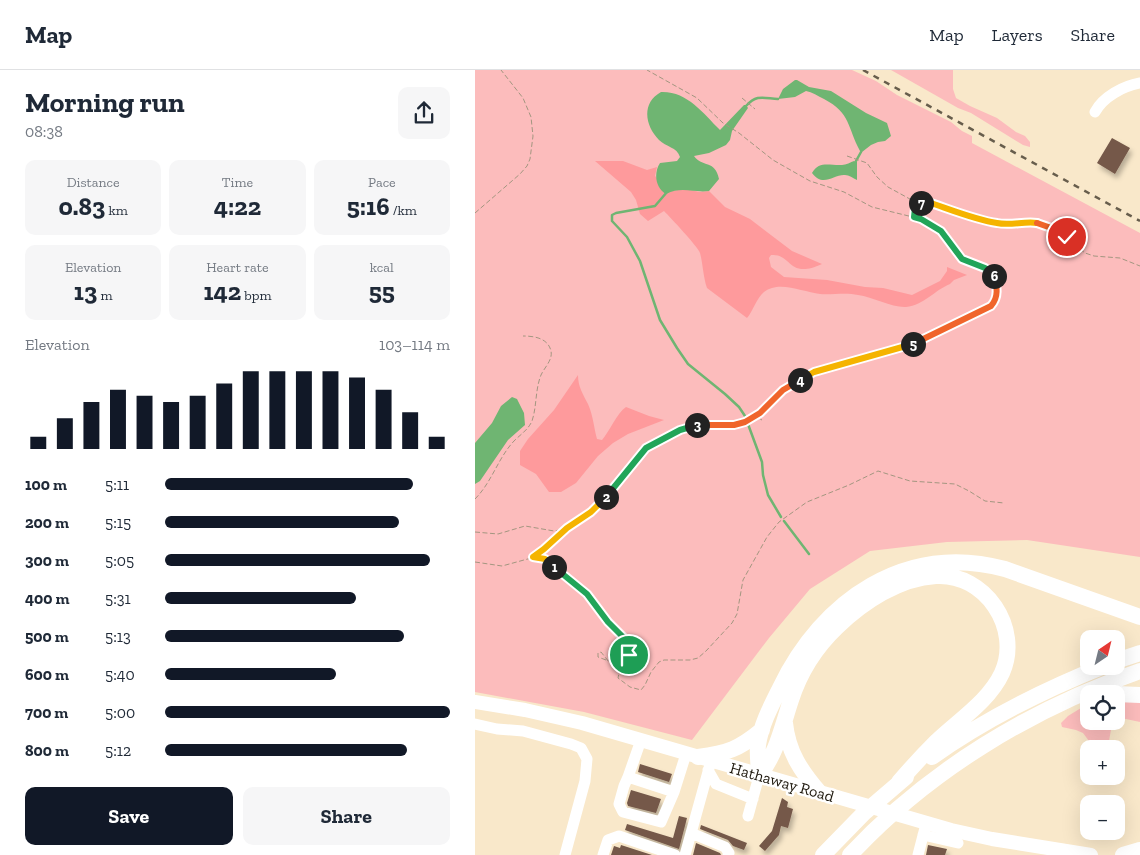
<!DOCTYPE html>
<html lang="en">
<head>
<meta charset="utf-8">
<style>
  body { margin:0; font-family:"Zilla Slab",serif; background:#f6f6f7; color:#1f2937; height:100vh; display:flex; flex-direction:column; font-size:19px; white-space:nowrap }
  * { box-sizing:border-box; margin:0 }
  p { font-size:16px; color:#747a83 }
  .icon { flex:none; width:28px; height:28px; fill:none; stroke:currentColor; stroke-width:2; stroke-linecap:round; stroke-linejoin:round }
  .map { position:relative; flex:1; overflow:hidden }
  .details { display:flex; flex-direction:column; background:#fff; width:475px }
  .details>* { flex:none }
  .needle { width:32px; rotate:35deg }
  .fabs { position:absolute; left:605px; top:560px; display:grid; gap:10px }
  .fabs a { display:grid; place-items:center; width:45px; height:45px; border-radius:10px; background:#fff; box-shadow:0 5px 20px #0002; font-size:25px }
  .pin { position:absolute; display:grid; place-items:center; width:42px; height:42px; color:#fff; margin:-21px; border:2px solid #fff; border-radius:50%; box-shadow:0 1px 5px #0007 }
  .km { position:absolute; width:25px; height:25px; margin:-12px; border-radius:50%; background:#222; color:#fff; font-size:14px; line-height:25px; text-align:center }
  .round { display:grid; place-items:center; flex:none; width:52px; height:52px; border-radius:10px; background:#f6f6f7 }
  .overview { display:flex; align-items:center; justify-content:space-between; height:85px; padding:0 25px }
  h1 { font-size:28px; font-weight:700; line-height:38px }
  .figures { display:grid; grid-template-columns:repeat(3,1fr); gap:8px; height:85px; padding:5px 25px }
  .figures div { display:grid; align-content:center; border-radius:10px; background:#f6f6f7; text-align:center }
  .figures b { font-size:25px; font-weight:700 }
  .figures small { font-size:14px; font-weight:400 }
  .figures p { font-size:14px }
  .chart { height:140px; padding:10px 25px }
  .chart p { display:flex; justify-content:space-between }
  .chart svg { width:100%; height:90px; margin-top:5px; stroke:#111827; stroke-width:6 }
  .cta { display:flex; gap:10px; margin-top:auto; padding:10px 25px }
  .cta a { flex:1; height:58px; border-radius:10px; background:#111827; color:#fff; font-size:20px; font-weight:700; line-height:58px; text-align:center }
  .cta a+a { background:#f6f6f7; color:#1f2937 }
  ul { padding:0 25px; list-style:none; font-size:16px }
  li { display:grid; grid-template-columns:80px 60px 1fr; align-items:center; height:38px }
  li i { height:12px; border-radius:6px; background:#111827 }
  header { display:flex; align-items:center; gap:30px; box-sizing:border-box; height:70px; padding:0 25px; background:#fff; border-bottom:1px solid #e0e1e3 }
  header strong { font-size:24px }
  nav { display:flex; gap:28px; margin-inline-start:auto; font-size:18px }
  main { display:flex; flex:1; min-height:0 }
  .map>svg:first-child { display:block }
  .green { fill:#fcbcbc }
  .forest { fill:#fe9a9c }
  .water { fill:#6fb572 }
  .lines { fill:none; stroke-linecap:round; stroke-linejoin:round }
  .stream { stroke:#6fb572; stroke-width:2.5 }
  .building { fill:#745849; filter:url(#shadow) }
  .path { stroke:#a39680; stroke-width:1; stroke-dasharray:5 2.5; stroke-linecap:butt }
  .minor { stroke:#fff; stroke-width:11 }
  .major { stroke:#fff; stroke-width:14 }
  .highway { stroke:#fff; stroke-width:16 }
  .rail { stroke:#675d4c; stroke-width:2.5; stroke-dasharray:6 6; stroke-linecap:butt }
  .split-1-casing { stroke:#fff; stroke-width:10 }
  .split-2-casing { stroke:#fff; stroke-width:10 }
  .split-3-casing { stroke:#fff; stroke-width:10 }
  .split-4-casing { stroke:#fff; stroke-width:10 }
  .split-5-casing { stroke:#fff; stroke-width:10 }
  .split-6-casing { stroke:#fff; stroke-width:10 }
  .split-7-casing { stroke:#fff; stroke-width:10 }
  .split-8-casing { stroke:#fff; stroke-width:10 }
  .split-9-casing { stroke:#fff; stroke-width:10 }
  .split-1 { stroke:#22a559; stroke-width:6 }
  .split-2 { stroke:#f5b400; stroke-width:6 }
  .split-3 { stroke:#22a559; stroke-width:6 }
  .split-4 { stroke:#f0652b; stroke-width:6 }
  .split-5 { stroke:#f5b400; stroke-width:6 }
  .split-6 { stroke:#f0652b; stroke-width:6 }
  .split-7 { stroke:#22a559; stroke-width:6 }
  .split-8 { stroke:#f5b400; stroke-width:6 }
  .split-9 { stroke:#f0652b; stroke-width:6 }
  .labels { text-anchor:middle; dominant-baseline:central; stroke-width:5; stroke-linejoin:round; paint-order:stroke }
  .street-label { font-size:16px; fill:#1d170c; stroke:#fff }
</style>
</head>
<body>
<header>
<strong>Map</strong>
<nav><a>Map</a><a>Layers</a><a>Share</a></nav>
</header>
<main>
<section class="details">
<div class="overview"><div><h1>Morning run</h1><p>08:38</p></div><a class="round"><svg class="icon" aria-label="share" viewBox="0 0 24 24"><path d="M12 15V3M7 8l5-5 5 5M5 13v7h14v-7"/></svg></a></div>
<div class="figures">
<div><p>Distance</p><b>0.83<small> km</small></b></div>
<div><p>Time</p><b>4:22</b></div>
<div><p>Pace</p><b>5:16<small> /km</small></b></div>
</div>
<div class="figures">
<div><p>Elevation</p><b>13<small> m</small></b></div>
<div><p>Heart rate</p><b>142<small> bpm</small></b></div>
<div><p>kcal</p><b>55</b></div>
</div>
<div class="chart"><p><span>Elevation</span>103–114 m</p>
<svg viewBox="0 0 160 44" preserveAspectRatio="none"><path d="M5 44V38M15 44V29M25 44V21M35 44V15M45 44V18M55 44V21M65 44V18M75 44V12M85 44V6M95 44V6M105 44V6M115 44V6M125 44V9M135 44V15M145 44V26M155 44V38"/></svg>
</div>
<ul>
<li><b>100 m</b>5:11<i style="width:87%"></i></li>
<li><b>200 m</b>5:15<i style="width:82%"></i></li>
<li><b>300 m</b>5:05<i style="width:93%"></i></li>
<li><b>400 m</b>5:31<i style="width:67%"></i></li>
<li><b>500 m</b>5:13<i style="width:84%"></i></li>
<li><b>600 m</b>5:40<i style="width:60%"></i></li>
<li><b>700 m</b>5:00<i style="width:100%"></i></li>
<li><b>800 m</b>5:12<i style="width:85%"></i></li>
</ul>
<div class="cta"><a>Save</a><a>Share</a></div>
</section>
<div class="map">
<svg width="665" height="785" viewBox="0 0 665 785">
  <defs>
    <filter id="shadow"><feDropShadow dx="2.5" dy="4.5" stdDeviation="2.5" flood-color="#0004"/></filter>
  </defs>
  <rect width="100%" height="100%" fill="#f9e8ca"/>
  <path class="green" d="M0,0H377L401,11L422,25L476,52L487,61L497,66V73L665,163V487L552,470L472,472L395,481L335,519L294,568L217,670L109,642L0,622Z
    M416,0H478V19L481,28L495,36L522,48L541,62L550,66L555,72V77L548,75L496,43L483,38Z
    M641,628L665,630V652L651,649L641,650Z
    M614,633V651H640L637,654L634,671L627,679H620L608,663L601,660L587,657L586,653L593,646Z"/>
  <path class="forest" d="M120,91H148L172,100L182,97L180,106L196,121L210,119L225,122L234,121L250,137L275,149L317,181L347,194C313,210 317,183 296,185L294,188L296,197L309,207L352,210L390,217L408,218L437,225L465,211L472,201V197L492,205L479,210L475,214C460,220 449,235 431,237C418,238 398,227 383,225C371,222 357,225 345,224C328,222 304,210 289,222C281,229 278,241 272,248L232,218C228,206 228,194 225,183C224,178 195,147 189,141L173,151L165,144L161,130L156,122Z
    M103,305C103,317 108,324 113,334C118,345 119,358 122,369L127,370C134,362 142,343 151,337L174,346L189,350L153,364L138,373L123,386L101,413L86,422H74L61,404L45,395V381L53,369L79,340Z"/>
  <path class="water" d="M320,10H322L334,17L356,21L391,43L412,53L416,66L410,71L403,72L396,75L387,82L385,81C372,57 376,43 349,29C343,26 337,22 331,21L320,27L303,29L308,19Z
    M186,22C212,21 228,43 245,60L269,35H271L273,38L257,61L255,70L251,75L234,83L219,86C227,98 240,89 244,109L234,121C218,123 207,116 191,124C181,118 178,104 185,93L202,91L205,87C202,77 191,77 184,70C170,56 166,33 186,22Z
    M379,91L382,92V110C378,108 374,105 370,105C359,104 348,118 337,103C344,90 356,96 367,95C371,95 376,92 379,91Z
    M37,327L42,329L49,343L50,355L33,370L5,411L0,414V373L17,353L26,336Z"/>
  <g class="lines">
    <path class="stream" d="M271,36C282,24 288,28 303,29
      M381,91L386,82
      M192,122L180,136L141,143L137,145V151L152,167L165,191L185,250L202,278L213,294L250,324L264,337L270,346L287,392L288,405L293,425L306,447
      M309,451L334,484"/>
  </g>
  <path class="building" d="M637,68L655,78L640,104L622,93Z
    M165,694L197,704L194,712L163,702Z
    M156,720L186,729L181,743L153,736L152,733Z
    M307,728L313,732L312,737L318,739L313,758L306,756L304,765L290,781L284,776L297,761Z
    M204,746L212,748L204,779L150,760L152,754L198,768Z
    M226,755L272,773L269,780L258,776L253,770L225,759Z
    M221,773L245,783L246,785H218Z
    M146,775L177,785H136L139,776L145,778Z
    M453,775L472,779L470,785H451Z"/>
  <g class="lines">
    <path class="path" d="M267,28L280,39
      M372,86L392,93L402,107L413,117L444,134
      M0,143L45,104L52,96L55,89L58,66L56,47L48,28L26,0
      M439,147V140L444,134L453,132L523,154L538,155L556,152L571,156L585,162L610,183L619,186L645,188L665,196
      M278,348H283L287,350
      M0,429C17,412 23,388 39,371C46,364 53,360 57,351C62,336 60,320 66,305C69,298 78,290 76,281C73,268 59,266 48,266
      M0,462L23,464L50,456L79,461L89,459L110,447L124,435L166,383L178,374L205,360L223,355H259L270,352L285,343L307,320L335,304L355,297L429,278L444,272L491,247L511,239L516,236L521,229V214L517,202L510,198L487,189L469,164L462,158L446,149L397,137L369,122L335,111L319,102L298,90L264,63L248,53L222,28L172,0
      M58,486L69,479L89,460
      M0,492L27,496L60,487L73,491L112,524L133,552L153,573L154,585L145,598L143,608L155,617L166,620L170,615L176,602L184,592L189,590H215L223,588L231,581L257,553L262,544L268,510L292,467L304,452L332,432L374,415L403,401L435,411L480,414L494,421L510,431L529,433
      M131,590L123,587V583L126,582L134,592L145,598"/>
    <path class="minor" d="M620,42C628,27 648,16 665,13
      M0,654L22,659L48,661L96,674L106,678L112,689L110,711L90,785
      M166,670L153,707L199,722L211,684
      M233,700L241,714L278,729
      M153,707L149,716L144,734L148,742L186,752L199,722
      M273,746L284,706
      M216,763L250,777L254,783L253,785
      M448,765L483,773
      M128,785L133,770L144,766L200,785
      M210,785L236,691
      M443,785L450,758"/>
    <path class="major" d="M0,632L50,640L107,653L476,760L517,769L616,785"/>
    <path class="highway" d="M641,591L665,583
      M641,624L665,625
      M310,653C313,682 326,701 344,722
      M223,687C253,683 264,679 287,660
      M457,687C509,650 569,620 629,596
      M284,706C302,683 307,657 316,630C325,602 341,577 362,557C388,532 424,508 461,506C510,503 547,558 527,603C514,631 484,650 462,671C449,684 436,698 424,712
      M284,706C284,696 282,685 283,675C286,655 296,636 305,618C347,530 431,472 530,499L665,547
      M348,785L389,743L431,707
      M375,785C453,701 557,638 665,601
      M648,785L665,780"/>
    <path class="rail" d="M388,0L665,151"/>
  </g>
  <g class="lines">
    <defs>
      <path id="split-1" d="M79,497L112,524L133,552L151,570L154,576V585"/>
      <path id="split-2" d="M79,497L70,489L58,487L69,479L92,458L116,442L131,427"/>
      <path id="split-3" d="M131,427L171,378L205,360L222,355"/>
      <path id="split-4" d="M222,355H259L270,352L285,343L308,320L325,310"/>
      <path id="split-5" d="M325,310L339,302L438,274"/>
      <path id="split-6" d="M438,274L516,236C524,227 522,217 519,206"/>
      <path id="split-7" d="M446,133L440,138L439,147L446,149L466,161L487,189L510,198L519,206"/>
      <path id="split-8" d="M446,133L453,132C474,139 501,150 522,153C535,156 549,151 562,153"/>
      <path id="split-9" d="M562,153L579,159L592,167"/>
    </defs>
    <use href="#split-1" class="split-1-casing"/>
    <use href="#split-2" class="split-2-casing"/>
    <use href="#split-3" class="split-3-casing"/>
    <use href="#split-4" class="split-4-casing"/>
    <use href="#split-5" class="split-5-casing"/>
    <use href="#split-6" class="split-6-casing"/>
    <use href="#split-7" class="split-7-casing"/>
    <use href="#split-8" class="split-8-casing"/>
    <use href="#split-9" class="split-9-casing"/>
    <use href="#split-1" class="split-1"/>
    <use href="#split-2" class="split-2"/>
    <use href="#split-3" class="split-3"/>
    <use href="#split-4" class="split-4"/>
    <use href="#split-5" class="split-5"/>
    <use href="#split-6" class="split-6"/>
    <use href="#split-7" class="split-7"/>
    <use href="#split-8" class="split-8"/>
    <use href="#split-9" class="split-9"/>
  </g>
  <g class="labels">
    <g class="street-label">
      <text transform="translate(307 712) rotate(16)">Hathaway Road</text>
    </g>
  </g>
</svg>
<div class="fabs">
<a><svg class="needle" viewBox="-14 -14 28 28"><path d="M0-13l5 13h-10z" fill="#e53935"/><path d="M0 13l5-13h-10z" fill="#747a83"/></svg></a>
<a><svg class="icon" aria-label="locate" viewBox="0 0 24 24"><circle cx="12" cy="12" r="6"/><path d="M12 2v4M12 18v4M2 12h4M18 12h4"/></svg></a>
<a>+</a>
<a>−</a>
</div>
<div class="pin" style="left:154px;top:585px;background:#1e9e55"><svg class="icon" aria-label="arrive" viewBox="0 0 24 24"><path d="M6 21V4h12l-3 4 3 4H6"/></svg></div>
<div class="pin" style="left:592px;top:167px;background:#d93025"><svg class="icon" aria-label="check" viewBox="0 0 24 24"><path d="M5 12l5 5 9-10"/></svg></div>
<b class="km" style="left:79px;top:497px">1</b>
<b class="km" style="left:131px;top:427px">2</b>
<b class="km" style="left:222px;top:355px">3</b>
<b class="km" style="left:325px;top:310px">4</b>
<b class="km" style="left:438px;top:274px">5</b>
<b class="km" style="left:519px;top:206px">6</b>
<b class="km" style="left:446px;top:133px">7</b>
</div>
</main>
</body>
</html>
